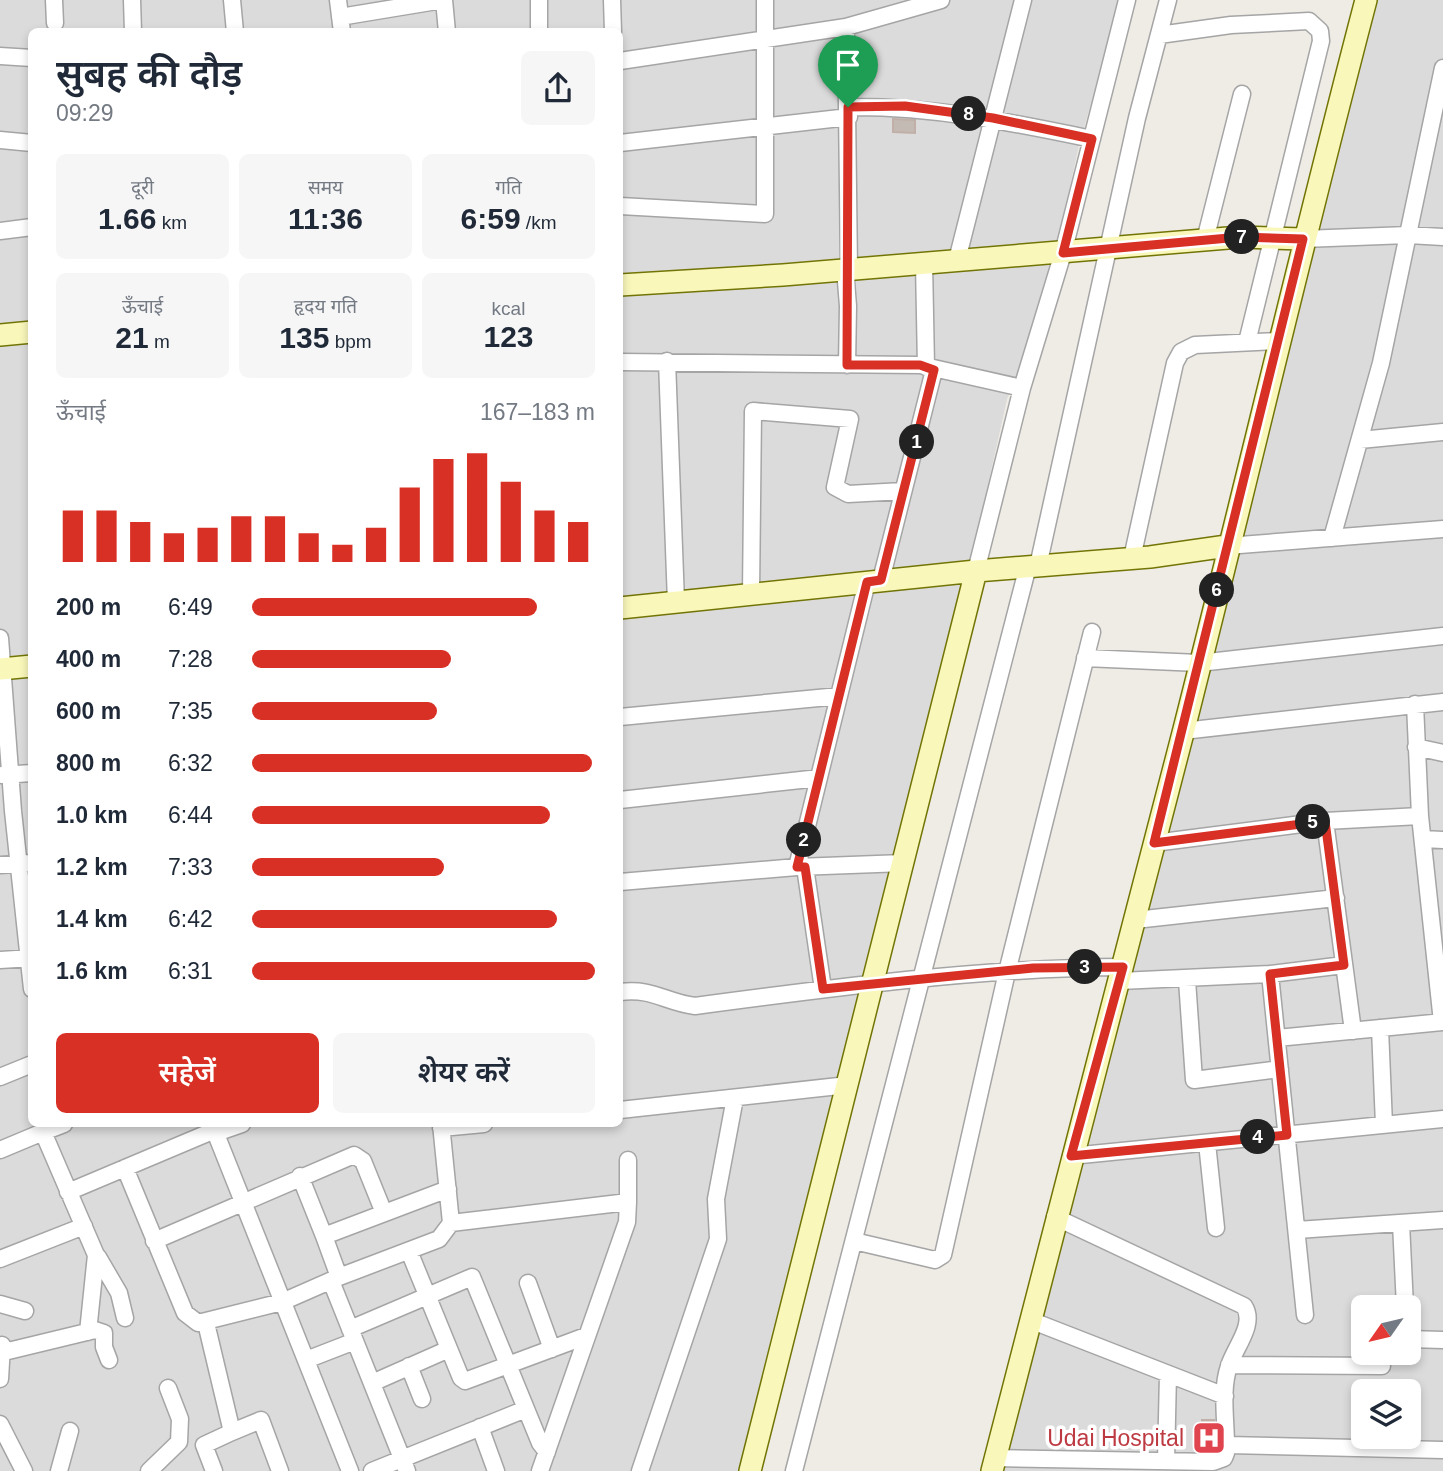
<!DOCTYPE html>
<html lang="hi">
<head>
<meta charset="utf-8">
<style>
  body { margin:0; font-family:Helvetica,"Noto Sans Devanagari",sans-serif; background:#f6f6f7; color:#1f2937; height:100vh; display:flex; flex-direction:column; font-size:26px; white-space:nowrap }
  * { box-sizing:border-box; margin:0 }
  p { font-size:23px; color:#747a83 }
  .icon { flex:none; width:38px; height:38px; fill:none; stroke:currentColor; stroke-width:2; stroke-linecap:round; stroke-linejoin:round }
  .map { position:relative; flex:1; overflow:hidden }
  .details { position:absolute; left:28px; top:28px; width:595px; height:1099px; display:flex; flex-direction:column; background:#fff; border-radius:10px; box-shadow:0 4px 10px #0003 }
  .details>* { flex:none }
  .needle { width:46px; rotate:236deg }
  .controls { position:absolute; left:1351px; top:1295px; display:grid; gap:14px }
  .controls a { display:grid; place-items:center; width:70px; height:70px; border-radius:10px; background:#fff; box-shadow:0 4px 10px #0003; font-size:35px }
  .pin { position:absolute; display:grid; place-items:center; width:60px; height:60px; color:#fff; margin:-72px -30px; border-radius:50% 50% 50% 0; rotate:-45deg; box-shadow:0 0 7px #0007 }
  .pin .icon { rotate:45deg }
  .km { position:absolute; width:35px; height:35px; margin:-18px; border-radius:50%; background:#222; color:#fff; font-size:19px; line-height:35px; text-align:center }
  .round { display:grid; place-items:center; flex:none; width:74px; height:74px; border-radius:10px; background:#f6f6f7 }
  .summary { display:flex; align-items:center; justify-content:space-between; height:119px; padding:0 28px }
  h1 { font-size:38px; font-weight:600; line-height:52px }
  .metrics { display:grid; grid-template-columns:repeat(3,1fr); gap:10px; height:119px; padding:7px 28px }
  .metrics div { display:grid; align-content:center; border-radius:10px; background:#f6f6f7; text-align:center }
  .metrics b { font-size:30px; font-weight:600 }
  .metrics small { font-size:19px; font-weight:400 }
  .metrics p { font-size:19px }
  .chart { height:196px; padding:14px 28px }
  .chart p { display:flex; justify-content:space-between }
  .chart svg { width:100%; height:126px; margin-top:7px; stroke:#d93025; stroke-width:6 }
  .button { display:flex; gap:14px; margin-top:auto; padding:14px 28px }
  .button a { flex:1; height:80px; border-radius:10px; background:#d93025; color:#fff; font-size:28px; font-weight:600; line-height:80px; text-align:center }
  .button a+a { background:#f6f6f7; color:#1f2937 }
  ul { padding:0 28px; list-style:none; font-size:23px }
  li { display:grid; grid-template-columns:112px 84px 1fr; align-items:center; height:52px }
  li i { height:18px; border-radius:9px; background:#d93025 }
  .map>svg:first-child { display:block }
  .residential { fill:#dcdbdb; fill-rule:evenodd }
  .building { fill:#c4bab4; stroke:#c1b0a7; stroke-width:2 }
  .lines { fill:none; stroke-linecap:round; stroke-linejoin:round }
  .street-casing { stroke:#a5a5a5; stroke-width:19 }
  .secondary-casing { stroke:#727506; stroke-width:24 }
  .street { stroke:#fff; stroke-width:16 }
  .secondary { stroke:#f9f7b9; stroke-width:21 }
  .route-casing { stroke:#fff; stroke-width:14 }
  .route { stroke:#d93025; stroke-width:9 }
  .labels { text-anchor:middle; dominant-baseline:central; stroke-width:7; stroke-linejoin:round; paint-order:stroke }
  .health-label { font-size:23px; fill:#be3a42; stroke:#fff; text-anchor:end }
</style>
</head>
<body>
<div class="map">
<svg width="1443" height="1471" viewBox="0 0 1443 1471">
  <rect width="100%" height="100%" fill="#efebe5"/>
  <path class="residential" d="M0,0H1121L1079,145L1041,320L1007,399L958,620L746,1471H0ZM32,32H620V1124H32Z
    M1369,0H1443V1471H998ZM1363,1307H1409V1353H1363ZM1363,1391H1409V1437H1363Z"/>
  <path class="building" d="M893,119L915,120V133L893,132Z
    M1202,1420H1214L1216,1450L1200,1449Z"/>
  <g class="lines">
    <defs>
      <path id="street" d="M54,0L55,23
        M132,0L133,32
        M232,0L235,32
        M338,0L342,32
        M444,0L447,32
        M612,0L613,32
        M340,17L443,0
        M846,27L849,269
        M539,32V0
        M1159,35L1231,25L1309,21L1320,31L1321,41L1247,342
        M0,56L32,58
        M620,61L846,27L941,0
        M848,107C932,106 1010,122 1092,139
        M0,140L32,143
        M620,143L849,117
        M620,206L765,214V0
        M0,231L32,227
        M1303,239L1408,235L1443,237
        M1205,240L1242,94
        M957,260L1023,0
        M924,263L926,367
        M845,269L848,306L847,365
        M667,361L676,602
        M620,362L920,365L1022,388L976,571
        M1022,388L1063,253L1127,0
        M1360,440L1443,432
        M1332,538L1381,363L1443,68
        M1227,546L1443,529
        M1132,558L1175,363L1181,352L1195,345L1278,341
        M1038,566L1137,118L1168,0
        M881,580L934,370
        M751,594L753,411L850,419L835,487L848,494L903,491
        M0,638L13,811L32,989
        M1085,658L1199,663L1443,636
        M1415,704L1420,816L1442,1022
        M620,717L839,696
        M1183,731L1443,702
        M1416,747L1443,753
        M2,775L32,773
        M620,800L819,778
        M1325,821L1353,1031
        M1423,839L1443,840
        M1154,843L1325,821L1420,816
        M0,865L32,863
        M797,867L867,582
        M805,867L823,989
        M620,882L797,867L904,863
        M1135,920L1336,898
        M0,960L32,958
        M1270,974L1344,965
        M1187,980L1194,1080L1280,1069
        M1120,981L1270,974L1305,1315
        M620,992C654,988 664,1002 695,1006C837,987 980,968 1123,967
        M1380,1028L1384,1125
        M1277,1038L1443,1022
        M0,1077L32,1064
        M620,1110L848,1085
        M212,1124L350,1471
        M441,1124L451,1223L628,1202L627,1222L540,1471
        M441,1128L484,1124
        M43,1132L64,1124
        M216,1133L242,1124
        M1207,1143L1216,1228
        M0,1150L43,1132L96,1255L88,1332
        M1071,1156L1443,1119
        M125,1168L185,1313L198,1323L282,1302L339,1277L324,1236L448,1189
        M300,1176L324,1236
        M68,1192L215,1130
        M628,1202V1160
        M1401,1223L1405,1307
        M1297,1230L1443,1220
        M154,1241L354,1155L363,1161L384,1213
        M854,1241L935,1260L943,1255L1007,972L1092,632
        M409,1251L461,1378L465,1381L586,1336
        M98,1257L119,1293L125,1318
        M0,1259L84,1226
        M339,1277L439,1239L451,1223
        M331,1281L407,1471
        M528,1283L552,1349
        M0,1304L25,1311
        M1030,1320L1225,1396
        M206,1323L232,1432L204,1445L214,1471
        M350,1329L472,1277L540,1443L547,1452
        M1409,1339L1443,1340
        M4,1352L95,1330L104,1333V1347L109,1360
        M306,1360L355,1341
        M1229,1365L1382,1366
        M409,1366L422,1399
        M0,1379L2,1345
        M372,1383L449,1349
        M0,1424L24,1471
        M480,1427L496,1471
        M232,1432L261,1420L280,1471
        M1227,1445L1443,1450
        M995,1458L1213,1462L1224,1458L1226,1453C1227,1426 1220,1392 1229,1366C1235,1347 1256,1324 1244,1306L1055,1217
        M1166,1461L1168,1374
        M59,1471L70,1431
        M149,1471L179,1442L180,1419L168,1388
        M372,1471L526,1409
        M640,1471L718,1239L716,1199L735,1098
        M794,1471L1028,566"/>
      <path id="secondary" d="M620,285L783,275L1240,237L1303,239
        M0,335L32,332
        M620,608L976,571L1150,557L1227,546
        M0,669L32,666
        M750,1471L976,571
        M992,1471C1054,1225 1120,979 1183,733C1245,489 1302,244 1366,0"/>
    </defs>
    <use href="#street" class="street-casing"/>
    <use href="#secondary" class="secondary-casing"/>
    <use href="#street" class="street"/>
    <use href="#secondary" class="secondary"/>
  </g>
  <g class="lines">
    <defs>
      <path id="route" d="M905,106L993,118L1092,139L1063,253L1240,237L1303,239L1154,843L1325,821L1344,965L1270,974L1287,1135L1071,1156L1123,967L1033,968L823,989L805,867H797L867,582L881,580L934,370L920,365H847L848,107Z"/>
    </defs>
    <use href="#route" class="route-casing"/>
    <use href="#route" class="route"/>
  </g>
  <defs>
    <symbol id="hospital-square" viewBox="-11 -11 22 22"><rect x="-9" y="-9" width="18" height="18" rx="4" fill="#e0444e" stroke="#fff"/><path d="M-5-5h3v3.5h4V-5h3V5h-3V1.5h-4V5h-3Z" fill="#fff"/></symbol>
  </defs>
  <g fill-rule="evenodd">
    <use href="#hospital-square" x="1190" y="1419" width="38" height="38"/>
  </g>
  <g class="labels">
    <g class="health-label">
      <text x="1184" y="1438">Udai Hospital</text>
    </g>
  </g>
</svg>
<div class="controls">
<a><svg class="needle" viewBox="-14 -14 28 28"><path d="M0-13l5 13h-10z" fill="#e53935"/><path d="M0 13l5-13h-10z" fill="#747a83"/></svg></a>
<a><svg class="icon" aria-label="layers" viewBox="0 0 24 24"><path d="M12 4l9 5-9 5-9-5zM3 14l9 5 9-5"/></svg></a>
</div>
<div class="pin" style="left:848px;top:107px;background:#1e9e55"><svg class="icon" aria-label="arrive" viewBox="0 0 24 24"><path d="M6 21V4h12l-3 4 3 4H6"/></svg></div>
<b class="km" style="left:917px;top:442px">1</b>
<b class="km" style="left:804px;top:840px">2</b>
<b class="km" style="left:1085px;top:967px">3</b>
<b class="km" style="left:1258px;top:1137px">4</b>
<b class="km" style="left:1313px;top:822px">5</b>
<b class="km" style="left:1217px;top:590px">6</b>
<b class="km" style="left:1242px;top:237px">7</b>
<b class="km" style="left:969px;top:114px">8</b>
<section class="details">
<div class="summary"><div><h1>सुबह की दौड़</h1><p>09:29</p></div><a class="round"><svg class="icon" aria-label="share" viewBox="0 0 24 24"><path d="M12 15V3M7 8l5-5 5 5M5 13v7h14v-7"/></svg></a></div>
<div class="metrics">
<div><p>दूरी</p><b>1.66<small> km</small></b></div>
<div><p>समय</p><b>11:36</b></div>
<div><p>गति</p><b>6:59<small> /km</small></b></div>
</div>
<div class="metrics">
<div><p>ऊँचाई</p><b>21<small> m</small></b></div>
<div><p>हृदय गति</p><b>135<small> bpm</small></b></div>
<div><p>kcal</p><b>123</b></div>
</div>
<div class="chart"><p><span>ऊँचाई</span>167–183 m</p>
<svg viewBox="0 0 160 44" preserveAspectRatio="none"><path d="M5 44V26M15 44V26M25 44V30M35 44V34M45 44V32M55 44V28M65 44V28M75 44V34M85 44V38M95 44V32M105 44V18M115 44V8M125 44V6M135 44V16M145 44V26M155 44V30"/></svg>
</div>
<ul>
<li><b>200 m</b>6:49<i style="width:83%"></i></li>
<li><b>400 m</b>7:28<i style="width:58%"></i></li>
<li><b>600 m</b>7:35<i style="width:54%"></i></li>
<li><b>800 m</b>6:32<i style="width:99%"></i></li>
<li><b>1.0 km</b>6:44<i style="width:87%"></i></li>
<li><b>1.2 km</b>7:33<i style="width:56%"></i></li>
<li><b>1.4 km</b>6:42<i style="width:89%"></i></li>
<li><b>1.6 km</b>6:31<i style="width:100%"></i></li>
</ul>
<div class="button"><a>सहेजें</a><a>शेयर करें</a></div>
</section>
</div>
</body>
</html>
